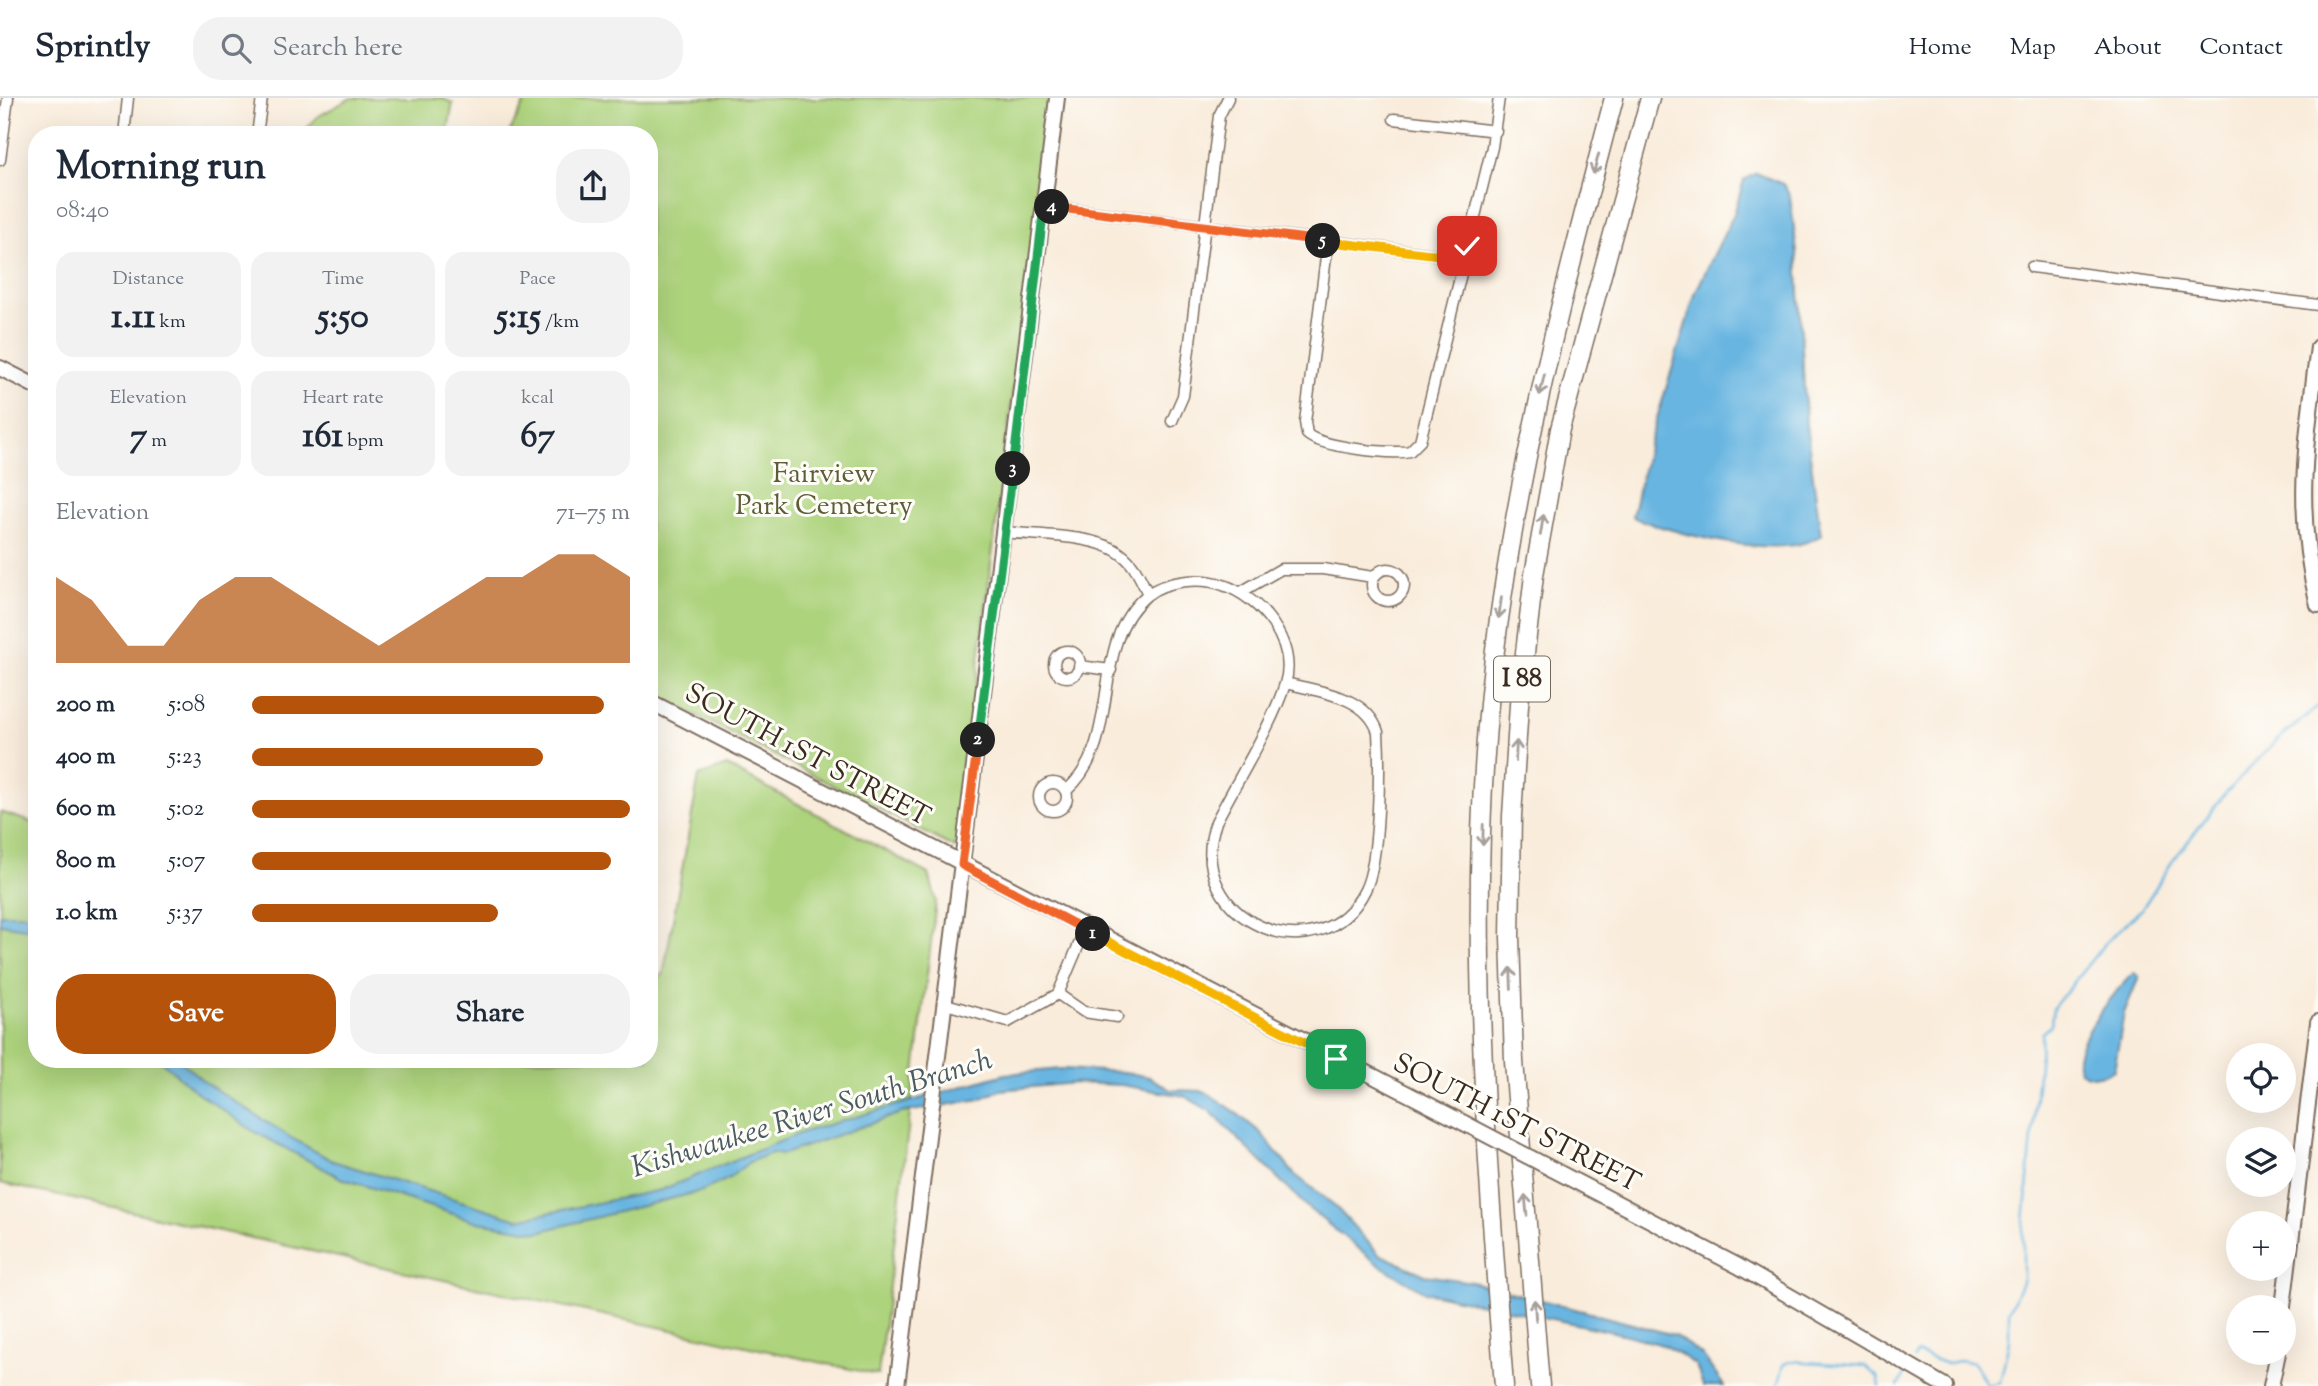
<!DOCTYPE html>
<html lang="en">
<head>
<meta charset="utf-8">
<style>
  body { margin:0; font-family:"Sorts Mill Goudy",serif; background:#f2f2f3; color:#1f2937; height:100vh; display:flex; flex-direction:column; font-size:26px; white-space:nowrap }
  * { box-sizing:border-box; margin:0 }
  p { font-size:23px; color:#747a83 }
  .icon { flex:none; width:38px; height:38px; fill:none; stroke:currentColor; stroke-width:2; stroke-linecap:round; stroke-linejoin:round }
  .map { position:relative; flex:1; overflow:hidden }
  .panel { position:absolute; left:28px; top:28px; width:630px; height:942px; display:flex; flex-direction:column; background:#fff; border-radius:28px; box-shadow:0 7px 28px #0002 }
  .panel>* { flex:none }
  .fabs { position:absolute; left:2226px; top:945px; display:grid; gap:14px }
  .fabs a { display:grid; place-items:center; width:70px; height:70px; border-radius:50%; background:#fff; box-shadow:0 7px 28px #0002; font-size:35px }
  .pin { position:absolute; display:grid; place-items:center; width:60px; height:60px; color:#fff; margin:-30px; border-radius:14px; box-shadow:0 4px 10px #0006 }
  .km { position:absolute; width:35px; height:35px; margin:-18px; border-radius:50%; background:#222; color:#fff; font-size:19px; line-height:35px; text-align:center }
  .round { display:grid; place-items:center; flex:none; width:74px; height:74px; border-radius:28px; background:#f2f2f3 }
  .headline { display:flex; align-items:center; justify-content:space-between; height:119px; padding:0 28px }
  h1 { font-size:38px; font-weight:800; line-height:52px }
  .figures { display:grid; grid-template-columns:repeat(3,1fr); gap:10px; height:119px; padding:7px 28px }
  .figures div { display:grid; align-content:center; border-radius:18px; background:#f2f2f3; text-align:center }
  .figures b { font-size:35px; font-weight:800 }
  .figures small { font-size:19px; font-weight:400 }
  .figures p { font-size:19px }
  .chart { height:196px; padding:14px 28px }
  .chart p { display:flex; justify-content:space-between }
  .chart svg { width:100%; height:126px; margin-top:7px; fill:#b45309; opacity:.7 }
  .cta { display:flex; gap:14px; margin-top:auto; padding:14px 28px }
  .cta a { flex:1; height:80px; border-radius:28px; background:#b45309; color:#fff; font-size:28px; font-weight:800; line-height:80px; text-align:center }
  .cta a+a { background:#f2f2f3; color:#1f2937 }
  ul { padding:0 28px; list-style:none; font-size:23px }
  li { display:grid; grid-template-columns:112px 84px 1fr; align-items:center; height:52px }
  li i { height:18px; border-radius:9px; background:#b45309 }
  header { display:flex; align-items:center; gap:42px; box-sizing:border-box; height:98px; padding:0 35px; background:#fff; border-bottom:2px solid #e0e1e3 }
  header strong { font-size:33px }
  nav { display:flex; gap:38px; margin-inline-start:auto; font-size:24px }
  .search { width:490px; height:63px; background:#f2f2f3; display:flex; align-items:center; gap:18px; box-sizing:border-box; padding:0 24px; border-radius:28px; color:#747a83; font-size:26px }
  .map>svg:first-child { display:block }
  .green { fill:#add37d; stroke:#747e4e; stroke-width:2 }
  .water { fill:#67b5e1; stroke:#517080; stroke-width:2 }
  .lines { fill:none; stroke-linecap:round; stroke-linejoin:round }
  .stream { stroke:#67b5e1; stroke-width:2.5 }
  .street-casing { stroke:#7e6e60; stroke-width:13 }
  .secondary-casing { stroke:#7e6e60; stroke-width:18 }
  .highway-casing { stroke:#7e6e60; stroke-width:21 }
  .street { stroke:#fff; stroke-width:10 }
  .secondary { stroke:#fff; stroke-width:14 }
  .highway { stroke:#fff; stroke-width:18 }
  .secondary-bridge-casing { stroke:#7e6e60; stroke-width:18; stroke-linecap:butt }
  .secondary-bridge { stroke:#fff; stroke-width:14 }
  .oneway { stroke:#a79f9a }
  .split-1-casing { stroke:#fff; stroke-width:14 }
  .split-2-casing { stroke:#fff; stroke-width:14 }
  .split-3-casing { stroke:#fff; stroke-width:14 }
  .split-4-casing { stroke:#fff; stroke-width:14 }
  .split-5-casing { stroke:#fff; stroke-width:14 }
  .split-6-casing { stroke:#fff; stroke-width:14 }
  .split-1 { stroke:#f5b400; stroke-width:9 }
  .split-2 { stroke:#f0652b; stroke-width:9 }
  .split-3 { stroke:#22a559; stroke-width:9 }
  .split-4 { stroke:#22a559; stroke-width:9 }
  .split-5 { stroke:#f0652b; stroke-width:9 }
  .split-6 { stroke:#f5b400; stroke-width:9 }
  .labels { text-anchor:middle; dominant-baseline:central; stroke-width:6; stroke-linejoin:round; paint-order:stroke }
  .shield { fill:#fdfcf7; stroke:#75695f; stroke-width:2 }
  .shield-label { font-size:26px; font-weight:bold; fill:#3b2a1e }
  .park-label { font-size:28px; fill:#5d5d3a; stroke:#fdfcf7 }
  .street-label { font-size:28px; fill:#3b2a1e; stroke:#fdfcf7 }
  .water-label { font-size:30px; font-style:italic; fill:#4a5b62; stroke:#fdfcf7 }
</style>
</head>
<body>
<header>
<strong>Sprintly</strong>
<div class="search"><svg class="icon" aria-label="search" viewBox="0 0 24 24"><circle cx="10" cy="10" r="6"/><path d="M15 15l6 6"/></svg>Search here</div>
<nav><a>Home</a><a>Map</a><a>About</a><a>Contact</a></nav>
</header>
<div class="map">
<svg width="2318" height="1288" viewBox="0 0 2318 1288">
  <rect width="100%" height="100%" fill="#fdfcf7"/>
  <filter id="ink" filterUnits="userSpaceOnUse"><feTurbulence type="fractalNoise" baseFrequency=".0143" numOctaves="2"/><feDisplacementMap in="SourceGraphic" scale="14" xChannelSelector="R" yChannelSelector="G"/><feConvolveMatrix kernelMatrix="1 2 1 2 8 2 1 2 1" color-interpolation-filters="sRGB"/></filter>
  <filter id="wash" filterUnits="userSpaceOnUse"><feTurbulence type="fractalNoise" baseFrequency=".00686" numOctaves="4" result="noise"/><feDisplacementMap in="SourceGraphic" scale="28" xChannelSelector="R" yChannelSelector="G"/><feGaussianBlur stdDeviation="1.57" result="paint"/><feColorMatrix in="noise" values="0 0 0 0 0 0 0 0 0 0 0 0 0 0 0 0 0 1.4 0 .05"/><feComposite in="paint" operator="in"/></filter>
  <g filter="url(#wash)">
    <rect width="100%" height="100%" fill="#f9ecdb"/>
    <path class="green" d="M351,0H441L453,5L447,37H301L317,19Z
      M527,0H1050L955,750L649,593V37H508Z
      M727,668L929,776L936,803L878,1277L0,1085V714L37,726V961H649V882L663,877L699,678Z"/>
    <path class="water" d="M1756,75L1783,86L1790,98L1797,155L1806,327L1821,437C1784,465 1673,435 1632,419L1649,346L1696,193L1734,116L1744,82Z
      M0,816H25L37,820V832L0,826Z
      M2134,875L2139,879L2124,915L2114,972C2104,978 2099,979 2088,977C2052,968 2120,886 2134,875Z
      M159,961H178L206,985L293,1041L333,1063L518,1121L661,1092L803,1034L1005,976L1061,971L1124,974L1149,979L1171,992L1204,993L1230,1010L1261,1035L1294,1076L1334,1107L1379,1156L1425,1177L1472,1184L1674,1237L1702,1257L1724,1288H1703L1696,1267L1666,1248L1627,1237L1425,1194L1379,1167L1308,1110L1210,1013L1184,998L1121,987L1075,985L1000,992L980,1001L901,1015L781,1057L771,1055L749,1064L728,1081L702,1093L538,1134L478,1124L341,1080L253,1033L194,992Z"/>
    <g class="lines">
      <path class="stream" d="M1914,1261L1917,1255L1947,1266L1960,1262L1974,1265L1987,1287L2000,1284L2009,1243V1213L2023,1182V1133L2042,935L2051,927L2053,910L2106,844L2142,811L2172,764L2224,697L2276,643L2318,609
        M1778,1288L1784,1266L1791,1263L1865,1268L1878,1279L1880,1288
        M1898,1288L1905,1275"/>
    </g>
  </g>
  <g filter="url(#ink)">
    <g class="lines">
      <defs>
        <path id="street" d="M1394,21L1496,33
          M124,37L128,0
          M257,37L262,0
          M0,62L8,0
          M1044,108L1464,160
          M1328,143L1305,324L1307,336C1320,349 1392,357 1410,353L1420,343L1492,49L1499,0
          M2032,169L2318,207
          M1172,323L1183,298L1219,18L1228,0
          M1005,434C1037,438 1096,436 1121,456C1135,466 1141,482 1148,496
          M1372 487a16 16 0 1 1 32 0a16 16 0 1 1-32 0Z
          M1241,494L1281,471H1323L1373,479
          M1054 566a13 13 0 1 1 26 0a13 13 0 1 1-26 0Z
          M1079,568L1111,572
          M1039 699a14 14 0 1 1 28 0a14 14 0 1 1-28 0Z
          M1066,693C1125,642 1087,547 1147,497C1166,482 1201,479 1223,487C1260,499 1298,545 1285,586C1272,628 1236,684 1216,724C1181,823 1321,881 1365,792C1380,763 1380,668 1378,634C1366,597 1318,594 1286,585
          M1085,832L1058,896L1084,914L1117,919
          M946,906L1008,924L1058,896"/>
        <path id="secondary" d="M2318,249C2306,346 2294,411 2318,507
          M0,270L37,289
          M649,603L1464,1025
          M1552,1071L1738,1168L1945,1288
          M2283,1209L2318,924
          M897,1288L1057,0
          M2271,1288L2278,1255"/>
        <path id="highway" d="M1504,1288C1487,1060 1467,823 1490,595C1511,393 1562,196 1614,0
          M1540,1288L1514,963L1510,839L1512,718L1519,607L1534,477L1560,331L1650,0"/>
      </defs>
      <use href="#street" class="street-casing"/>
      <use href="#secondary" class="secondary-casing"/>
      <use href="#highway" class="highway-casing"/>
      <use href="#street" class="street"/>
      <use href="#secondary" class="secondary"/>
      <use href="#highway" class="highway"/>
      <defs>
        <path id="secondary-bridge" d="M1464,1025L1552,1071"/>
      </defs>
      <use href="#secondary-bridge" class="secondary-bridge-casing"/>
      <use href="#secondary-bridge" class="secondary-bridge"/>
    </g>
    <defs><path id="oneway-shaft" d="M-6 0H5M1.5-3L5.5 0L1.5 3" fill="none" stroke-width="1.6" stroke-linecap="round" stroke-linejoin="round" transform="scale(1.75)"/></defs>
    <g class="oneway">
      <use href="#oneway-shaft" transform="translate(1596 66) rotate(105)"/>
      <use href="#oneway-shaft" transform="translate(1542 287) rotate(103)"/>
      <use href="#oneway-shaft" transform="translate(1542 427) rotate(-81)"/>
      <use href="#oneway-shaft" transform="translate(1500 510) rotate(98)"/>
      <use href="#oneway-shaft" transform="translate(1516 653) rotate(-87)"/>
      <use href="#oneway-shaft" transform="translate(1483 737) rotate(91)"/>
      <use href="#oneway-shaft" transform="translate(1511 880) rotate(-92)"/>
      <use href="#oneway-shaft" transform="translate(1526 1107) rotate(-95)"/>
      <use href="#oneway-shaft" transform="translate(1535 1212) rotate(-94)"/>
    </g>
  </g>
  <g class="lines" filter="url(#ink)">
    <defs>
      <path id="split-1" d="M1093,836L1336,961"/>
      <path id="split-2" d="M978,642L962,767L1093,836"/>
      <path id="split-3" d="M978,642L1013,371"/>
      <path id="split-4" d="M1013,371L1044,108L1052,109"/>
      <path id="split-5" d="M1052,109L1323,143"/>
      <path id="split-6" d="M1323,143L1464,160L1467,148"/>
    </defs>
    <use href="#split-1" class="split-1-casing"/>
    <use href="#split-2" class="split-2-casing"/>
    <use href="#split-3" class="split-3-casing"/>
    <use href="#split-4" class="split-4-casing"/>
    <use href="#split-5" class="split-5-casing"/>
    <use href="#split-6" class="split-6-casing"/>
    <use href="#split-1" class="split-1"/>
    <use href="#split-2" class="split-2"/>
    <use href="#split-3" class="split-3"/>
    <use href="#split-4" class="split-4"/>
    <use href="#split-5" class="split-5"/>
    <use href="#split-6" class="split-6"/>
  </g>
  <g class="labels">
    <rect class="shield" x="1494" y="558.5" width="56" height="45" rx="5"/>
    <g class="shield-label">
      <text x="1522" y="581">I 88</text>
    </g>
    <g class="park-label">
      <text x="824" y="377">Fairview<tspan x="824" dy="32">Park Cemetery</tspan></text>
    </g>
    <g class="street-label">
      <text transform="translate(807 658) rotate(28)">SOUTH 1ST STREET</text>
      <text transform="translate(1516 1026) rotate(27)">SOUTH 1ST STREET</text>
    </g>
    <g class="water-label">
      <text transform="translate(812 1017) rotate(-17)">Kishwaukee River South Branch</text>
    </g>
  </g>
</svg>
<div class="fabs">
<a><svg class="icon" aria-label="locate" viewBox="0 0 24 24"><circle cx="12" cy="12" r="6"/><path d="M12 2v4M12 18v4M2 12h4M18 12h4"/></svg></a>
<a><svg class="icon" aria-label="layers" viewBox="0 0 24 24"><path d="M12 4l9 5-9 5-9-5zM3 14l9 5 9-5"/></svg></a>
<a>+</a>
<a>−</a>
</div>
<div class="pin" style="left:1336px;top:961px;background:#1e9e55"><svg class="icon" aria-label="arrive" viewBox="0 0 24 24"><path d="M6 21V4h12l-3 4 3 4H6"/></svg></div>
<div class="pin" style="left:1467px;top:148px;background:#d93025"><svg class="icon" aria-label="check" viewBox="0 0 24 24"><path d="M5 12l5 5 9-10"/></svg></div>
<b class="km" style="left:1093px;top:836px">1</b>
<b class="km" style="left:978px;top:642px">2</b>
<b class="km" style="left:1013px;top:371px">3</b>
<b class="km" style="left:1052px;top:109px">4</b>
<b class="km" style="left:1323px;top:143px">5</b>
<section class="panel">
<div class="headline"><div><h1>Morning run</h1><p>08:40</p></div><a class="round"><svg class="icon" aria-label="share" viewBox="0 0 24 24"><path d="M12 15V3M7 8l5-5 5 5M5 13v7h14v-7"/></svg></a></div>
<div class="figures">
<div><p>Distance</p><b>1.11<small> km</small></b></div>
<div><p>Time</p><b>5:50</b></div>
<div><p>Pace</p><b>5:15<small> /km</small></b></div>
</div>
<div class="figures">
<div><p>Elevation</p><b>7<small> m</small></b></div>
<div><p>Heart rate</p><b>161<small> bpm</small></b></div>
<div><p>kcal</p><b>67</b></div>
</div>
<div class="chart"><p><span>Elevation</span>71–75 m</p>
<svg viewBox="0 0 160 44" preserveAspectRatio="none"><path d="M0 44V14L10 22L20 38L30 38L40 22L50 14L60 14L70 22L80 30L90 38L100 30L110 22L120 14L130 14L140 6L150 6L160 14V44z"/></svg>
</div>
<ul>
<li><b>200 m</b>5:08<i style="width:93%"></i></li>
<li><b>400 m</b>5:23<i style="width:77%"></i></li>
<li><b>600 m</b>5:02<i style="width:100%"></i></li>
<li><b>800 m</b>5:07<i style="width:95%"></i></li>
<li><b>1.0 km</b>5:37<i style="width:65%"></i></li>
</ul>
<div class="cta"><a>Save</a><a>Share</a></div>
</section>
</div>
</body>
</html>
